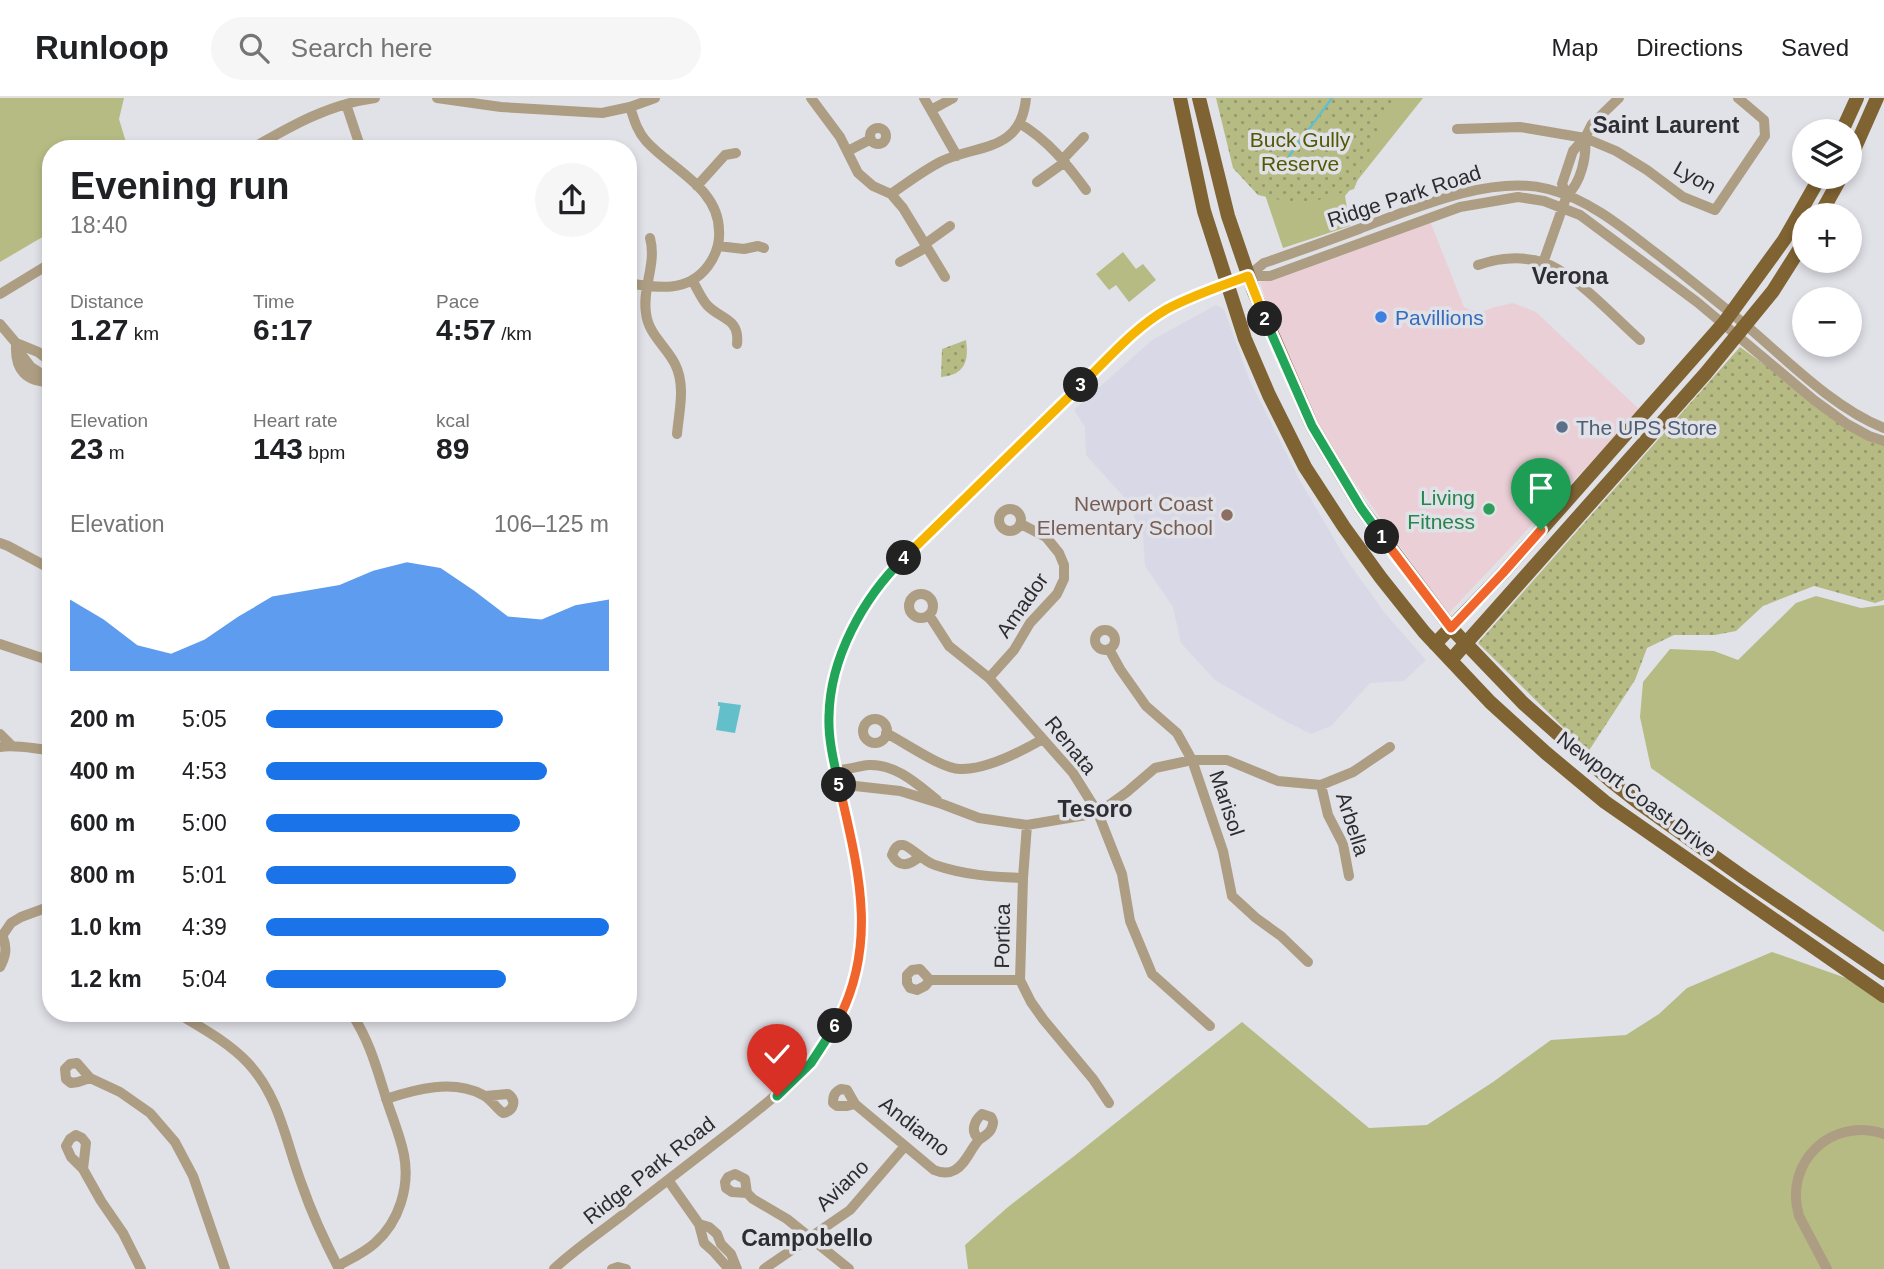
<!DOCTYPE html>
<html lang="en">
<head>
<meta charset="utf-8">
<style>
  body { margin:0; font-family:Arial,sans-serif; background:#f6f6f6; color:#202124; height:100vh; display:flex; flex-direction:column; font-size:26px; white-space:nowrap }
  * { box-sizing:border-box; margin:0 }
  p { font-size:23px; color:#757577 }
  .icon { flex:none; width:38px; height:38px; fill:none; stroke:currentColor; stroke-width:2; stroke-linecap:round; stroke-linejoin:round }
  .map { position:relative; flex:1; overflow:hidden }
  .drawer { position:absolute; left:42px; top:42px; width:595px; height:882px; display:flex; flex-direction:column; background:#fff; border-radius:28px; box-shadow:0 4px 10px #0003 }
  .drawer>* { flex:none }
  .fabs { position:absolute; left:1792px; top:21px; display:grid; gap:14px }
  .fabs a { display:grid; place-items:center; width:70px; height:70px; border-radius:50%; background:#fff; box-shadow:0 4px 10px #0003; font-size:35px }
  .pin { position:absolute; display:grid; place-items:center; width:60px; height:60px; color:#fff; margin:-72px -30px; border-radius:50% 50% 50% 0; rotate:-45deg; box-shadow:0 0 7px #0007 }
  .pin .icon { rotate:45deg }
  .km { position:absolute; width:35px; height:35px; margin:-18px; border-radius:50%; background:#222; color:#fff; font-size:19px; line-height:35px; text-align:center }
  .round { display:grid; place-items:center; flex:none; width:74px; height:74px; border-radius:37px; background:#f6f6f6 }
  .summary { display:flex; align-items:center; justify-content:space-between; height:119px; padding:0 28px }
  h1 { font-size:38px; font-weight:700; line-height:52px }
  .metrics { display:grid; grid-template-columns:repeat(3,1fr); gap:10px; height:119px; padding:7px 28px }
  .metrics div { display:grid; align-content:center }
  .metrics b { font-size:30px; font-weight:700 }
  .metrics small { font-size:19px; font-weight:400 }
  .metrics p { font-size:19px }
  .chart { height:196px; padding:14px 28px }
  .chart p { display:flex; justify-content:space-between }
  .chart svg { width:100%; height:126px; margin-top:7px; fill:#1a73e8; opacity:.7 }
  ul { padding:0 28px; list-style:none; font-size:23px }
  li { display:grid; grid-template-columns:112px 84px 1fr; align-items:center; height:52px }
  li i { height:18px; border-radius:9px; background:#1a73e8 }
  header { display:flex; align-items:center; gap:42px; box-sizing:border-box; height:98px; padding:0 35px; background:#fff; border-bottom:2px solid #e0e0e0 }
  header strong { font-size:33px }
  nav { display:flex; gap:38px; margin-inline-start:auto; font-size:24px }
  .search { width:490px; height:63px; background:#f6f6f6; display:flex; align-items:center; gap:18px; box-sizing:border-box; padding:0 24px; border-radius:38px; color:#757577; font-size:26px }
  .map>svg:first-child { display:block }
  .commercial { fill:#ead0d6 }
  .built { fill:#d9d8e7 }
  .green { fill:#b6bb84 }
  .park { fill:url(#park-dots) }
  .water { fill:#63bfca }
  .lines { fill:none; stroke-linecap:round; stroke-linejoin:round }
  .stream { stroke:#63bfca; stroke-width:2.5 }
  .minor { stroke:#ad9d83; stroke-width:10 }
  .major { stroke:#7f6332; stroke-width:14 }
  .split-1-casing { stroke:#fff; stroke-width:14 }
  .split-2-casing { stroke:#fff; stroke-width:14 }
  .split-3-casing { stroke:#fff; stroke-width:14 }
  .split-4-casing { stroke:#fff; stroke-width:14 }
  .split-5-casing { stroke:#fff; stroke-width:14 }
  .split-6-casing { stroke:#fff; stroke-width:14 }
  .split-7-casing { stroke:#fff; stroke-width:14 }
  .split-1 { stroke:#f0652b; stroke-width:9 }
  .split-2 { stroke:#22a559; stroke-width:9 }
  .split-3 { stroke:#f5b400; stroke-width:9 }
  .split-4 { stroke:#f5b400; stroke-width:9 }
  .split-5 { stroke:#22a559; stroke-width:9 }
  .split-6 { stroke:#f0652b; stroke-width:9 }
  .split-7 { stroke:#22a559; stroke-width:9 }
  .shop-dot { fill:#3f7fe0; stroke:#e1e1e8; stroke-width:2.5 }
  .service-dot { fill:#5c6f8a; stroke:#e1e1e8; stroke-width:2.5 }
  .leisure-dot { fill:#2e9e5b; stroke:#e1e1e8; stroke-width:2.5 }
  .education-dot { fill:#8d6e63; stroke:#e1e1e8; stroke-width:2.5 }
  .labels { text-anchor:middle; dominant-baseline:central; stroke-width:7; stroke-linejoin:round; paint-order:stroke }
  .park-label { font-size:21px; fill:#545805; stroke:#e1e1e8 }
  .street-label { font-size:21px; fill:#2d2d30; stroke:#e1e1e8 }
  .shop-label { font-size:21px; fill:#366cbe; stroke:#e1e1e8; text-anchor:start }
  .service-label { font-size:21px; fill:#4e5e75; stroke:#e1e1e8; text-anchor:start }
  .leisure-label { font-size:21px; fill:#27864d; stroke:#e1e1e8; text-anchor:end }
  .education-label { font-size:21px; fill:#785e54; stroke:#e1e1e8; text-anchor:end }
  .neighbourhood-label { font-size:23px; font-weight:bold; fill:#2d2d33; stroke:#e1e1e8 }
</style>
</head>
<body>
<header>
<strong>Runloop</strong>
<div class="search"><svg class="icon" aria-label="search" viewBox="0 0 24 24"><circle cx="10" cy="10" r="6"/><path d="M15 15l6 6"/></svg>Search here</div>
<nav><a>Map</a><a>Directions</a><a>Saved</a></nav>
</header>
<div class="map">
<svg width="1884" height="1171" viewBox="0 0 1884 1171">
  <defs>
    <pattern id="park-dots" width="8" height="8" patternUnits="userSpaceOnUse" patternTransform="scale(1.75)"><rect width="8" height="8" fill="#b6bb84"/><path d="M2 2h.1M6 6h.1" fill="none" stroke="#94986c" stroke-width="1.8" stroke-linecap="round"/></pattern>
  </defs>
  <rect width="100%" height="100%" fill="#e1e1e8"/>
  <path class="commercial" d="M1430,123L1464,209L1472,213L1481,214L1495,209L1513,205L1536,214L1640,312L1448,516L1352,380L1293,288L1260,184Z"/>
  <path class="built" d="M1216,207L1224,211L1249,281L1298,379L1344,458L1384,514L1426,562L1404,583L1370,585L1331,628L1311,636L1283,622L1215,582L1181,545L1173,509L1145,468L1143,436L1123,398L1086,357L1085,329L1074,312L1152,242Z"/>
  <path class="green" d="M0,0H124L119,21L128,51H51V134L0,164Z
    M1241,0H1423L1345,98L1350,128L1283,150L1246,41Z
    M1123,154L1136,171L1143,166L1156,182L1129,204L1116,187L1109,192L1096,176Z
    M1816,498L1861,510L1884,507V834L1651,670L1640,619L1643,584L1670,551L1714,553L1738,562L1796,505Z
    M1772,854L1877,891L1884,897V1171H968L965,1147L1008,1109L1073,1059L1242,924L1369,1030L1427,1027L1493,984L1551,942L1626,937L1659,916L1687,890Z"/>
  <path class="park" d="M1216,0H1397L1381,24L1354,91L1302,107L1258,97L1233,70Z
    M966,242C969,263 965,277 941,279L942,251Z
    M1740,249L1860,335L1884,344V502L1875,505L1814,488L1763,508L1736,533L1715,537H1674L1647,550L1635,582L1588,654L1478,545Z"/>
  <path class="water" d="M718,604L741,607L735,635L716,632L720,608H718Z"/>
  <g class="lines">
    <path class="stream" d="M1289,58L1332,0"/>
    <path class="minor" d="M437,0L501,9L602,15L630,9L655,0
      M811,0L840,39L858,75L873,88L891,96L903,110L945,179
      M924,0L957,58
      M346,6L361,51
      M931,12L953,0
      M1019,25C1048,42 1067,66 1086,92
      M870 38a8 8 0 1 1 16 0a8 8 0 1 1-16 0Z
      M1457,31L1520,29L1585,40L1616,53L1647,72L1683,99L1715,112L1765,38L1764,22L1738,0
      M251,51C291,28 329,6 375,0
      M848,53L871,41
      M1063,61L1084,39
      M1037,84L1065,64
      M697,88L725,57L736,55
      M891,96C907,85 924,72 942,63C979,46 1021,54 1026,0
      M1567,97L1562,86L1573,53L1585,40L1592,26L1619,0
      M650,140C657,166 642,189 646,215C648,236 666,248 675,266C686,288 679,313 677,336
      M925,146L950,128
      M718,148L744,151L758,148L764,150
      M900,164L927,149
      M1543,165L1567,97C1581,85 1587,58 1585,40
      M1478,167C1498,160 1521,158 1542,164C1574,174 1614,219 1640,242
      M1248,178L1264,165C1296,154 1327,143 1359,131C1412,111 1491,76 1548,91C1588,101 1621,128 1653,153C1685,177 1716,203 1748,229C1789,264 1834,310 1884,330
      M692,182C697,190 701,200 707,207C721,222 740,220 737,246
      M628,185C657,190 688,195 708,168C716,157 720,146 719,133C719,90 671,71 646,43C637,33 634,21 630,9
      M0,196L51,165
      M0,226L16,245L21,256L31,269L51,282
      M16,245L38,254L51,264
      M16,248C15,272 26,284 51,284
      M999 422a11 11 0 1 1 22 0a11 11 0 1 1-22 0Z
      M0,445L8,448L51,471
      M909 508a12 12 0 1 1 24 0a12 12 0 1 1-24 0Z
      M929,517L949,548L989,580L1073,675L1098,715L1122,776L1130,823L1152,876L1210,928
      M1095 542a10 10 0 1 1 20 0a10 10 0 1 1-20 0Z
      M0,546L51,563
      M1109,551L1120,571L1146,608L1177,635L1192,662L1223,753L1232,798L1256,820L1281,838L1308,864
      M989,580L1014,552L1030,525L1057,496L1064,481V467L1059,455L1046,439L1021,426
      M863 633a12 12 0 1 1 24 0a12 12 0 1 1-24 0Z
      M886,635C904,644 942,671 960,671C985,672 1022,653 1043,641
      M0,636L12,648
      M0,649C15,646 35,651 51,652
      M835,672C847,672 858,668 869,667C896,666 917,686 937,702
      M1321,687L1328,717L1343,746L1349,778
      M840,691L855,688L900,693L942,706L979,720L1027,727L1098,715L1127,694L1155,670L1192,662H1227L1278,683L1321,687L1353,674L1390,649
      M1027,727L1023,780L1020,882L1031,904L1043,921L1093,981L1109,1005
      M919,759C909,768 899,770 892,757C894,752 896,746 903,747C909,747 924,764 935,767C964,777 993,779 1023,780
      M0,841L11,825L21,819L51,808
      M0,869C6,858 7,850 3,839
      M930,882L920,871L912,872L907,877V885L910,890L917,892L925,888L930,882H1020
      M177,915C202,930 228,944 248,965C280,999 286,1045 302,1087C312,1116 325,1144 339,1171
      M90,980L78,984L71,985L66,981L65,971L70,966L77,965L90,980L120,994L150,1015L175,1044L193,1078L225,1171
      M386,1001C416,991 453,981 483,997C491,1001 496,1010 503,1015C514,1013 517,1002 508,996L485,998
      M855,1006L847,1008H837L833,1005C833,997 835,994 841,991L847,992L855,1006L934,1072C941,1075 948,1076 955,1072C967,1065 971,1049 980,1041C985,1037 990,1036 992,1029C994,1024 993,1023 991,1019L982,1016C974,1023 970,1034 979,1041
      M83,1071L86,1045L82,1040L76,1037L70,1041L66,1048L71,1059L83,1071L101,1103L123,1135L141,1171
      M668,1082L699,1126L704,1145L713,1153L729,1171
      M747,1095L745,1081L735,1076L728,1079L725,1084L726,1090L732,1094L747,1095L753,1101L787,1121L849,1171
      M699,1126L709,1129L717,1136L721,1146L731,1156L737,1171
      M338,1168C350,1161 364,1155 375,1145C399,1124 410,1089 404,1057C400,1037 392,1019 386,1000C377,971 369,941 351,915
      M554,1171C573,1153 595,1138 616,1122C654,1093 692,1063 730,1034C775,999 816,969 841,916C877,841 857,769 840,693C835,669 829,644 829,619C829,563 860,508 897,467L1136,234L1166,212L1192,199L1248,178H1270L1460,109L1518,99L1544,103L1580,117L1697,204L1814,302L1847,326L1869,338L1884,343
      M612,1171L618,1169L626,1171
      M764,1171L850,1112L905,1048
      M1827,1171L1799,1118C1783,1064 1832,1018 1884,1036"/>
    <path class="major" d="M1180,0L1204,113L1245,241L1269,297L1305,369L1344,429L1381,480L1424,534L1490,604L1546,655L1605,704L1884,898
      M1199,0L1228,118L1254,194L1312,328L1361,410L1451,530L1523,605L1611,683L1639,705L1743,779L1884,875
      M1842,33L1857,0
      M1850,61L1877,0
      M1820,117L1841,79
      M1435,546L1503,475L1723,226L1784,142L1820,79
      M1451,562L1706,275L1773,193L1804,144"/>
  </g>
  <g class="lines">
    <defs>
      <path id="split-1" d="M1382,439L1451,530L1503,475L1541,432"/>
      <path id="split-2" d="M1265,221L1312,328L1361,410L1382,439"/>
      <path id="split-3" d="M1081,287C1108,261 1134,230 1167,211C1193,197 1221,188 1248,178L1265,221"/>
      <path id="split-4" d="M904,460L1081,287"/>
      <path id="split-5" d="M839,687C834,665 828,641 829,618C830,560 863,500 904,460"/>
      <path id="split-6" d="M835,928C880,848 858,770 839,687"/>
      <path id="split-7" d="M777,998L811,965L835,928"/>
    </defs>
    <use href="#split-1" class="split-1-casing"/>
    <use href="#split-2" class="split-2-casing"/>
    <use href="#split-3" class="split-3-casing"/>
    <use href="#split-4" class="split-4-casing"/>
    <use href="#split-5" class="split-5-casing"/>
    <use href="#split-6" class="split-6-casing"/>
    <use href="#split-7" class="split-7-casing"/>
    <use href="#split-1" class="split-1"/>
    <use href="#split-2" class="split-2"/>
    <use href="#split-3" class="split-3"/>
    <use href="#split-4" class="split-4"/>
    <use href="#split-5" class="split-5"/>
    <use href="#split-6" class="split-6"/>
    <use href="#split-7" class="split-7"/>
  </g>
  <circle class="shop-dot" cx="1381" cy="219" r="7"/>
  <circle class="service-dot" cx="1562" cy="329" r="7"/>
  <circle class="leisure-dot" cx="1489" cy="411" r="7"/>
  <circle class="education-dot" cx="1227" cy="417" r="7"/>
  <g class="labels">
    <g class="park-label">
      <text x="1300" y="41">Buck Gully<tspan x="1300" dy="24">Reserve</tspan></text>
    </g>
    <g class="street-label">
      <text transform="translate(1695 79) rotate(29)">Lyon</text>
      <text transform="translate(1404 98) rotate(-18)">Ridge Park Road</text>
      <text transform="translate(1022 507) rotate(-55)">Amador</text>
      <text transform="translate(1071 647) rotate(51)">Renata</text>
      <text transform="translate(1637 696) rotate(37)">Newport Coast Drive</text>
      <text transform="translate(1227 705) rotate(71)">Marisol</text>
      <text transform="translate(1353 726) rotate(72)">Arbella</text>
      <text transform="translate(1002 838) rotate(-89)">Portica</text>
      <text transform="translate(915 1028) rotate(38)">Andiamo</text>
      <text transform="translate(649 1072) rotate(-38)">Ridge Park Road</text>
      <text transform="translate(842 1087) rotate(-44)">Aviano</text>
    </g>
    <g class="shop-label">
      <text x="1395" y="219">Pavillions</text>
    </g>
    <g class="service-label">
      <text x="1576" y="329">The UPS Store</text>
    </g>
    <g class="leisure-label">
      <text x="1475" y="399">Living<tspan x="1475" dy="24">Fitness</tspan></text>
    </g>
    <g class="education-label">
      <text x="1213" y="405">Newport Coast<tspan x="1213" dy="24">Elementary School</tspan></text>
    </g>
    <g class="neighbourhood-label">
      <text x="1666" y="27">Saint Laurent</text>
      <text x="1570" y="178">Verona</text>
      <text x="1095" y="711">Tesoro</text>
      <text x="807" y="1140">Campobello</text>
    </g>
  </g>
</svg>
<div class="fabs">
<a><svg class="icon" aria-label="layers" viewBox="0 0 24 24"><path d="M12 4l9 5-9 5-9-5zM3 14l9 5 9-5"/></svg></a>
<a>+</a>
<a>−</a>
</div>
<div class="pin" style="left:1541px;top:432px;background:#1e9e55"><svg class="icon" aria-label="arrive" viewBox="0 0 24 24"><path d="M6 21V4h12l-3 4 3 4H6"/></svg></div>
<div class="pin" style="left:777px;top:998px;background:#d93025"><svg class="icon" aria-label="check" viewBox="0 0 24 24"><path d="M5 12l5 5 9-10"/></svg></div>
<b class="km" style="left:1382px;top:439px">1</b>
<b class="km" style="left:1265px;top:221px">2</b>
<b class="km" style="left:1081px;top:287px">3</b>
<b class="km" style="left:904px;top:460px">4</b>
<b class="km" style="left:839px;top:687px">5</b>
<b class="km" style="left:835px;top:928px">6</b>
<section class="drawer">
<div class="summary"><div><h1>Evening run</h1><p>18:40</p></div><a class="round"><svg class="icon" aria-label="share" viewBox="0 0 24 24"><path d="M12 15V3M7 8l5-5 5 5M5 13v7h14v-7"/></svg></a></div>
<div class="metrics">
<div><p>Distance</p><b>1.27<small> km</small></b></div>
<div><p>Time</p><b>6:17</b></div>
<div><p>Pace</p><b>4:57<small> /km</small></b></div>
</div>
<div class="metrics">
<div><p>Elevation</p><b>23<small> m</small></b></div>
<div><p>Heart rate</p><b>143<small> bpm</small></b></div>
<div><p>kcal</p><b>89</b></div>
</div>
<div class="chart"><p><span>Elevation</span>106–125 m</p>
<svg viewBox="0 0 160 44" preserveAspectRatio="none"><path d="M0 44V19L10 26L20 35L30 38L40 33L50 25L60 18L70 16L80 14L90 9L100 6L110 8L120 16L130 25L140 26L150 21L160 19V44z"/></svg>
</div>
<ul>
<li><b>200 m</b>5:05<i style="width:69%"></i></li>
<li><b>400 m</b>4:53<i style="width:82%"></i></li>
<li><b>600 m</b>5:00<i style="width:74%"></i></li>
<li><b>800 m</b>5:01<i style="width:73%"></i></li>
<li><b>1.0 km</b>4:39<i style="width:100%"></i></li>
<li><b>1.2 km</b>5:04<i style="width:70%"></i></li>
</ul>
</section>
</div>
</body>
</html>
